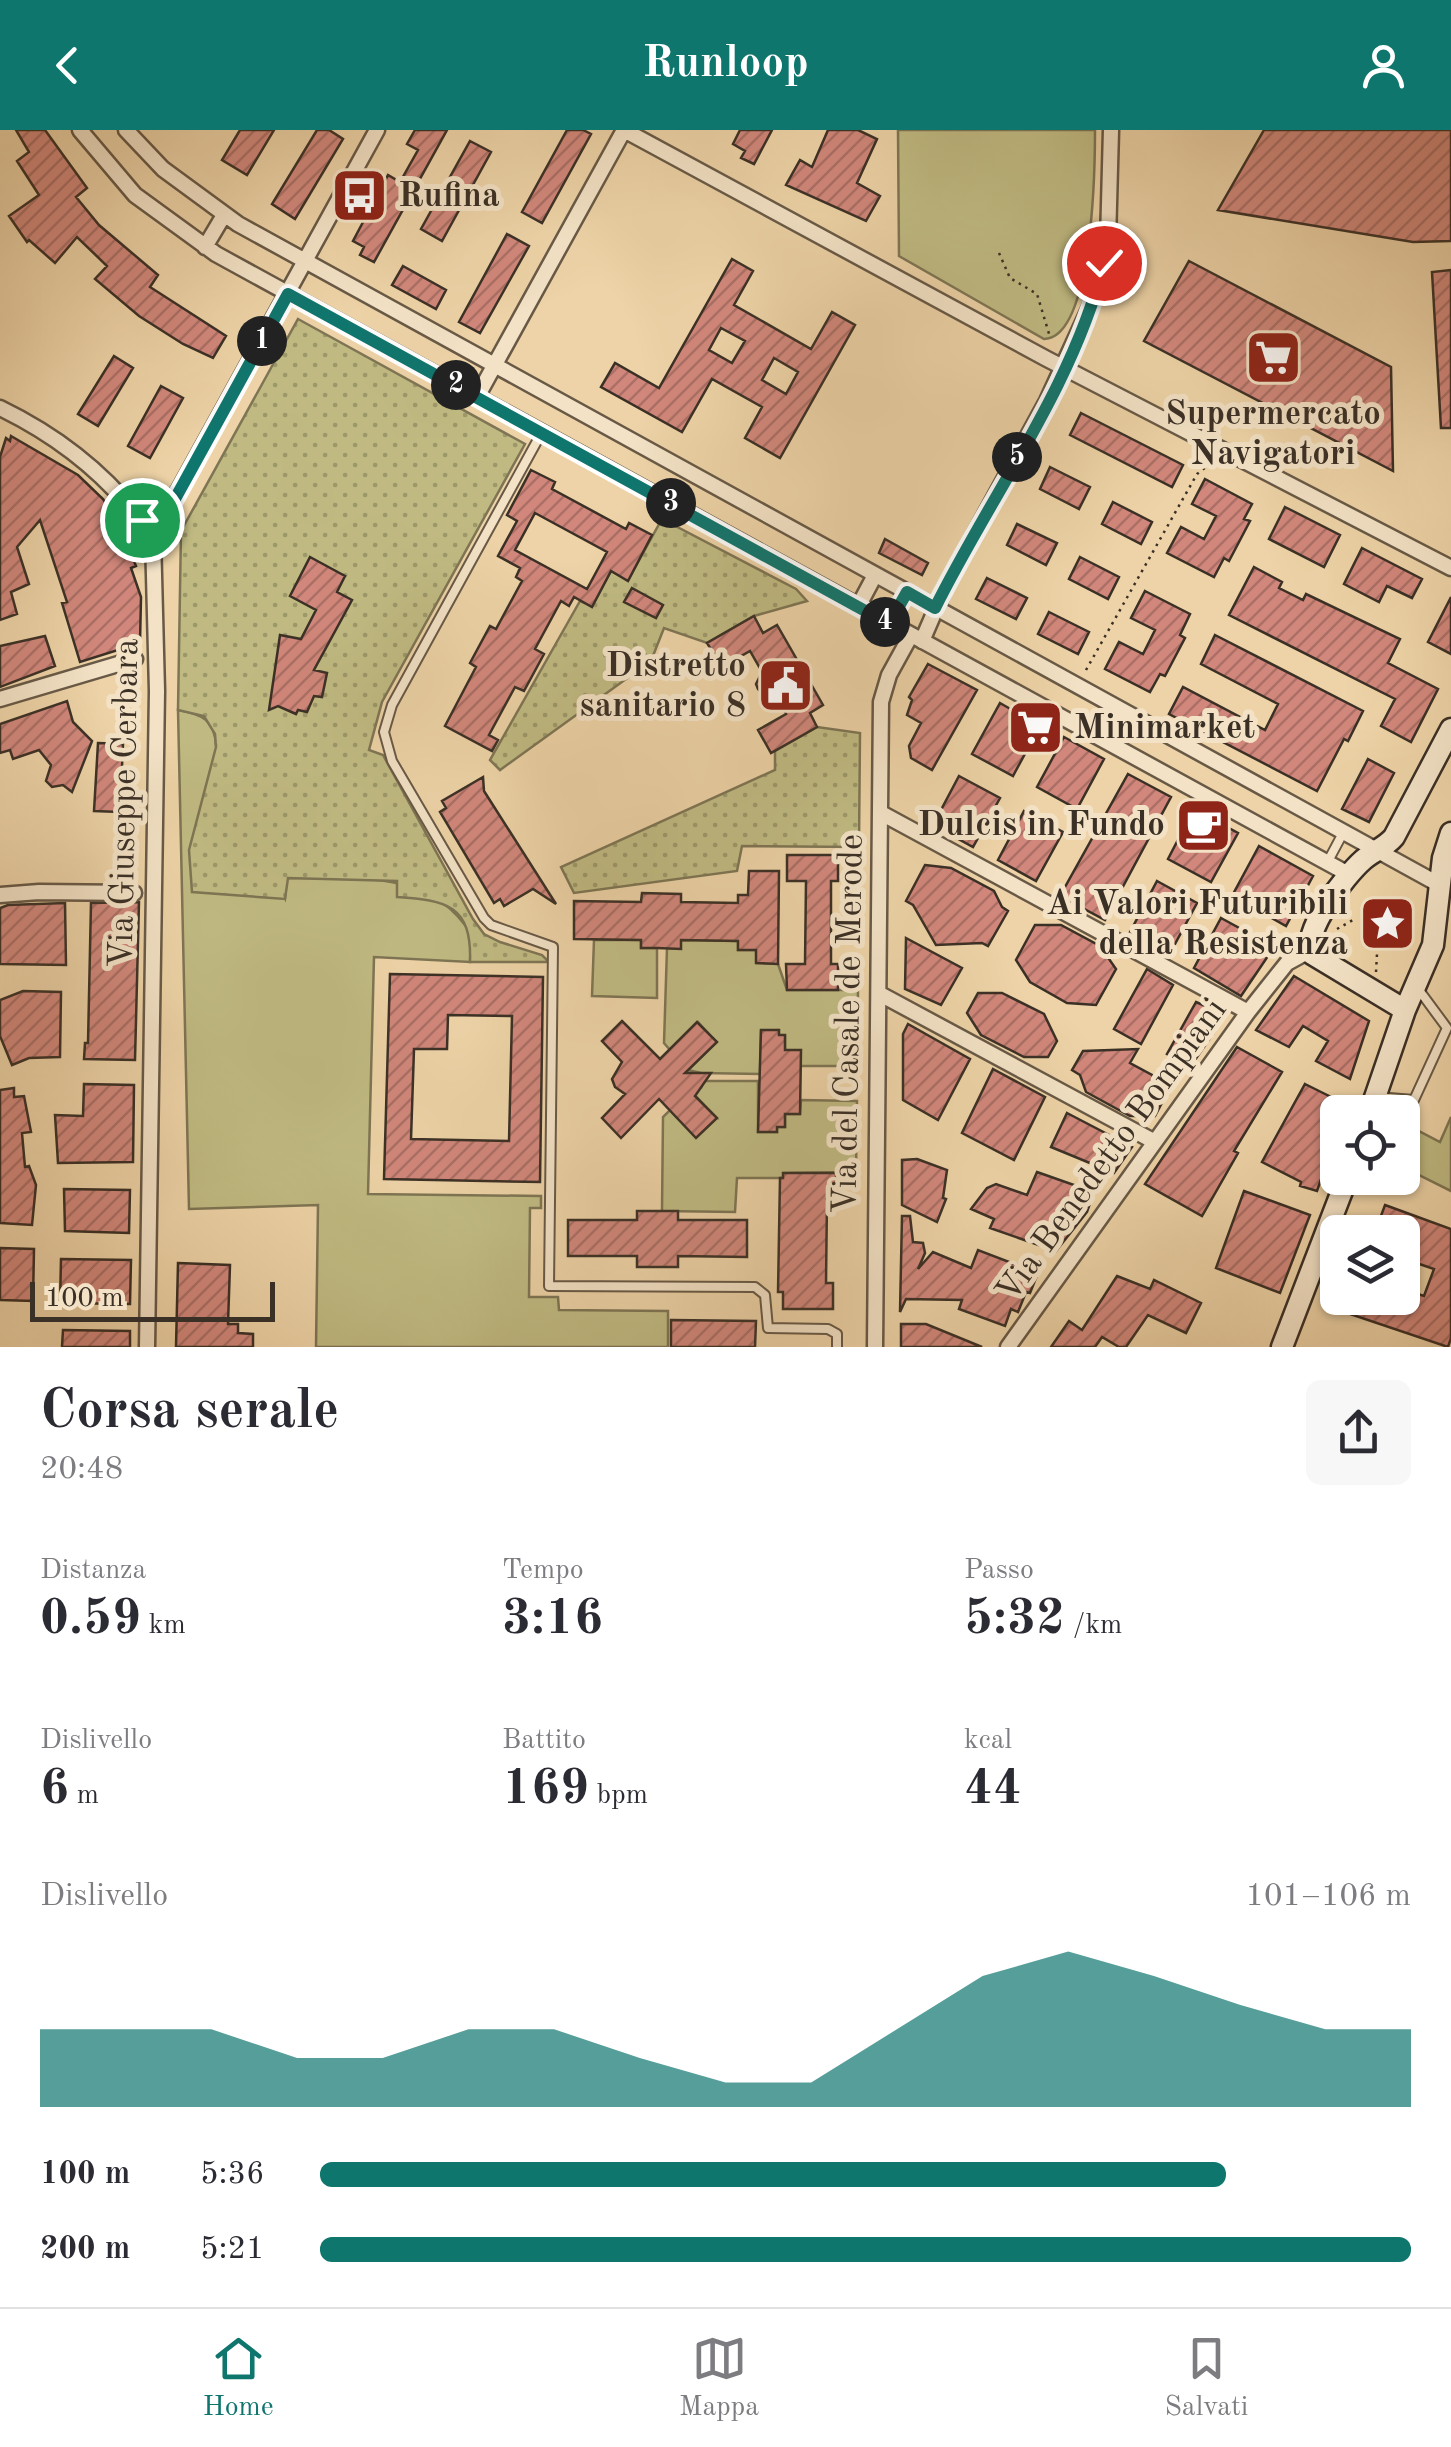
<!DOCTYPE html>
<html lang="it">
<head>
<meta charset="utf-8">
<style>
  body { margin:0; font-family:"Old Standard TT",serif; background:#f7f7f7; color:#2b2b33; height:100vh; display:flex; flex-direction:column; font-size:38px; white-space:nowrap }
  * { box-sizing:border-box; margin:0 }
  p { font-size:32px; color:#7c7c81 }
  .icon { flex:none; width:55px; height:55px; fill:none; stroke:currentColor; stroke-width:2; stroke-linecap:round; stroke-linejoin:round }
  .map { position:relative; height:1217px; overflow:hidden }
  .sheet { display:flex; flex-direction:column; background:#fff; flex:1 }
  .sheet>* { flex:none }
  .controls { position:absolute; left:1320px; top:965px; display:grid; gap:20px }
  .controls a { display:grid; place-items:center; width:100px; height:100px; border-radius:15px; background:#fff; box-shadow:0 2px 8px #0004; font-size:50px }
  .scale { position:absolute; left:30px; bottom:25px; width:245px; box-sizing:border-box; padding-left:10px; border:5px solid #3b3026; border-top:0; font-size:28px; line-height:35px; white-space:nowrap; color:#3b3026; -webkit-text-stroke:8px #f3e2c6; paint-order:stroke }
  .pin { position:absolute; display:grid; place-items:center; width:85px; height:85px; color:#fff; margin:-42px; border:5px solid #fff; border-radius:50%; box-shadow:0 2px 10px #0007 }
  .km { position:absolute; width:50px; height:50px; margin:-25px; border-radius:50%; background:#222; color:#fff; font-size:28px; line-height:50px; text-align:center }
  .round { display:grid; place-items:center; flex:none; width:105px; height:105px; border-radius:15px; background:#f7f7f7 }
  .summary { display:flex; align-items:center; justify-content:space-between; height:170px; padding:0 40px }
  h1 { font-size:55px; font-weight:700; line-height:75px }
  .figures { display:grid; grid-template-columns:repeat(3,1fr); gap:15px; height:170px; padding:10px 40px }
  .figures div { display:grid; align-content:center }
  .figures b { font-size:50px; font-weight:700 }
  .figures small { font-size:28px; font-weight:400 }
  .figures p { font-size:28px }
  .chart { height:280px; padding:20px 40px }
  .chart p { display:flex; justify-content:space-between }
  .chart svg { width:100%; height:180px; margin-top:10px; fill:#0f766e; opacity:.7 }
  ul { padding:0 40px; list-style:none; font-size:32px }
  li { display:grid; grid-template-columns:160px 120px 1fr; align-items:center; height:75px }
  li i { height:25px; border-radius:12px; background:#0f766e }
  header { display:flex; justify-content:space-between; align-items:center; height:130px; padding:0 40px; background:#0f766e; color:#fff; font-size:45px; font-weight:700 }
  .tabs { display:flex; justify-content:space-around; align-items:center; height:140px; border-top:2px solid #e1e1e2; background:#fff; font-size:28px; color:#7c7c81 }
  .tabs a { display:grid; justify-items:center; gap:5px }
  .tabs .active { color:#0f766e }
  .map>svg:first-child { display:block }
  .green { fill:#c0ba82; stroke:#7e7554; stroke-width:2.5 }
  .garden { fill:url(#garden-dots); stroke:#7e7554; stroke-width:2.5 }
  .building { fill:url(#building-hatch); stroke:#3b3026; stroke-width:2.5; fill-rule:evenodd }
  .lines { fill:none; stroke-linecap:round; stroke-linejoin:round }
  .service-casing { stroke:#685946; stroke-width:12 }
  .minor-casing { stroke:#685946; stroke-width:19 }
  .secondary-casing { stroke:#3b3026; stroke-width:25 }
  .path { stroke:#3b3026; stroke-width:2.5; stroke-dasharray:2.5 5; stroke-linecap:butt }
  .service { stroke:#f3e2c6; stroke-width:8 }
  .minor { stroke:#f3e2c6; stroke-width:14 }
  .secondary { stroke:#f3e2c6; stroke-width:20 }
  .route-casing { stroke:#fff; stroke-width:20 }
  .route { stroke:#0f766e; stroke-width:12 }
  .labels { text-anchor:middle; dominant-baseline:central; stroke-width:10; stroke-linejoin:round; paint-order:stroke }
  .poi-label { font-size:35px; font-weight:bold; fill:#3b3026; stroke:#f3e2c6; text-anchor:end }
  .street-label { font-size:35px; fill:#3b3026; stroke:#f3e2c6 }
</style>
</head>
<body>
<header><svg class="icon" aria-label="back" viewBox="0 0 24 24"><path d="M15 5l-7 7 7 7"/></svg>Runloop<svg class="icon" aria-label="person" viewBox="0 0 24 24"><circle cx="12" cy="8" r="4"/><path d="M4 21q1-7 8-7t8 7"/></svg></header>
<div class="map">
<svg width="1451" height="1217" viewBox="0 0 1451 1217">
  <defs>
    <pattern id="garden-dots" width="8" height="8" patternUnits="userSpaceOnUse" patternTransform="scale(2.5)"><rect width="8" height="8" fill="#c0ba82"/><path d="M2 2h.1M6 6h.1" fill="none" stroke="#9d986a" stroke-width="1.8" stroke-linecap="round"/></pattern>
    <pattern id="building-hatch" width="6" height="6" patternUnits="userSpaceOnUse" patternTransform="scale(2.5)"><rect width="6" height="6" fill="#d1877b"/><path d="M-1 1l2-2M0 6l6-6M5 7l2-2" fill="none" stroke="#ab6f65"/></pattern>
  </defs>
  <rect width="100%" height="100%" fill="#edd3a7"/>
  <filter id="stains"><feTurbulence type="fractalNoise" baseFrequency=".002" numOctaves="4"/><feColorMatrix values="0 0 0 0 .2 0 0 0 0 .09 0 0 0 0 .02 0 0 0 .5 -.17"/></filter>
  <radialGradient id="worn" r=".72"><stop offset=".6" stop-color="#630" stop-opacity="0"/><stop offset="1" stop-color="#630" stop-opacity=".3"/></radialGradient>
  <path class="green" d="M898,0H1095C1095,37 1093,208 1044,209L899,126Z
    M178,580C202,584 215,590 216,616L285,768L287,748C354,749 431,738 471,804L470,832L374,827L368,1064L541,1066V1078H530L529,1167H558L559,1180L668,1181V1217H316L318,1075L189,1079Z
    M594,810H641V818H657V868L592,866Z
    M681,810L738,811V820H756L757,833L778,834L787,860H858L857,936H801L785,920V906L779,905L778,900L761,901L760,944L701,943L688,940L716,912L698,892L670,920L664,913L667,818H680Z
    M704,951H758V1002H777V997H785V984H800L801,970L857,971L856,1042L784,1043L783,1048H737L735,1082L662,1081L663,987L670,980L716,988L690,960L701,958Z
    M1451,987V1061L1403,1037V1021L1413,998L1440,1012Z"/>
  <path class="garden" d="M298,189L525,314L382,572L369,620L383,625L473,789L484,804L500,812L542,825L549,832H470C472,775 446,770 397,767V751L288,748L285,769L192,762L189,720L216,617L215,604L204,586L178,580L181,401Z
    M662,389L796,459L807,471L754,486L707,513L664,498L651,531L500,640L490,630L580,471L592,476L611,441L628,450Z
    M817,597L860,603L859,717L742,716L737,741L574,763L561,737L775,640V621Z"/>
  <path class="building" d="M16,0H45L87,58L76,67L99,95L158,145L150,157L226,206L213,228L183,214L139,186L95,149L107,136L77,107L55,133L29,110L27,112L9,86L39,65L17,31L29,22Z
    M240,0H274L247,45L222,30Z
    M317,0H329L343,9L295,89L272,74Z
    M415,0H447L374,132L360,125L364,117L353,111L388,45L400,52L418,20L407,14Z
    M567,0H583L591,4L542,93L522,82Z
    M740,0H772L754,34L741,28L745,21L733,14Z
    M828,0H858L877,9L857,53L880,66L866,91L786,55L800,30L812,37Z
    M1264,0H1451V111L1413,112L1218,80Z
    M470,11L491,22L442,111L421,99Z
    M507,104L529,116L480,203L459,192Z
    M732,129L753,141L734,175L811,219L832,182L855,195L780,328L745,308L762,277L712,249L682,302L601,257L615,233L659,258ZM721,198L745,211L732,233L709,220ZM774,228L798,242L786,264L762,250Z
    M1189,131L1391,237L1393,341L1144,211Z
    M403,136L446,160L436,179L392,155Z
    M1451,140V298H1441L1432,142Z
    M114,226L133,238L98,296L78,284Z
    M161,256L183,268L150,328L128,316Z
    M1081,283L1183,335L1172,357L1070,305Z
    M11,306L78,345L103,369L117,390L136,436L131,438L141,467L140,513L80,532L62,473L67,472L40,390L17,417L29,454L11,462L17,484L0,490V327L6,308L10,311Z
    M1050,337L1090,357L1079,379L1040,359Z
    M531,340L555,352L552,359L626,399L629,393L652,405L628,451L611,441L592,477L574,467L569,476L561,471L535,519L544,524L524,561L515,557L489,605L498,610L492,621L445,596L476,537L470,533L490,496L496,499L522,451L516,447L520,438L498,426L517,391L507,385ZM535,383L607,422L587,459L515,420Z
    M1205,349L1252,374L1244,389L1250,391L1229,431L1224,428L1214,447L1167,423L1181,397L1204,409L1216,386L1192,374Z
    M1113,372L1152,392L1141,414L1102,394Z
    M1285,377L1340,405L1324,437L1269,409Z
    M1017,394L1057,413L1046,435L1007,415Z
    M885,409L928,433L922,445L879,423Z
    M1362,418L1422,449L1412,468L1387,456L1379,472L1344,454Z
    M310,427L345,446L337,462L352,470L314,540L327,543L322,567L314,566L307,582L298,580L296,584L278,576L269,580L280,505L301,509L316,480L290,466Z
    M1080,427L1119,447L1108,469L1069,449Z
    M1254,437L1282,452L1279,458L1303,470L1306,464L1400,509L1388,533L1438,559L1411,612L1381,596L1395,569L1229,485Z
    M987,448L1027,468L1016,489L976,469Z
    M632,458L663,475L656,488L624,472Z
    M1145,461L1190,484L1180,505L1185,508L1165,546L1160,544L1150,562L1105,539L1119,512L1143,524L1155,500L1131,488Z
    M1451,467V524L1428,512Z
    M1049,482L1089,502L1078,524L1038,504Z
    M754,486L763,503L777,495L823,575L810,583L817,597L771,623L758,600L786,584L774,563H762L758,559L756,554L762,542L750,521L722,537L707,513Z
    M1215,505L1363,581L1348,611L1344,609L1317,661L1169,584L1183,557L1265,600L1278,574L1201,534Z
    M45,506L55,536L0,557V516Z
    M928,534L977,560L932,640L911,628L909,616L921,593L907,585L912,570L909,567Z
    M67,571L73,592L92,611L72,662L63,655L52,657L46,651L51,635L39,620L13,629L10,620L0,623V594Z
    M1000,573L1040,596L1013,646L972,624Z
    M1064,607L1104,629L1077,679L1037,657Z
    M98,613L123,614L120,682L94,681Z
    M1368,629L1394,643L1369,692L1342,679Z
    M1128,644L1171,667L1105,790L1060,766Z
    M959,646L1000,668L973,717L933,695Z
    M483,647L484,661L556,774L533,759L504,776L500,769L494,773L440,682L446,678L442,671Z
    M1194,679L1238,703L1211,752L1168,729Z
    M1024,681L1063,702L1036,751L998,730Z
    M1259,716L1313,746L1286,796L1232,766Z
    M787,725H838V751H831V834H838V860H787L786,834H805L806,751H787Z
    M925,735L951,738L994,761L1002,777L1008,781L988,816L982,813L936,815L913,775L906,771Z
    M749,741H779L778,834L756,833V820H738V811L681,810V819L657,818H641V810L574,809V771L641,772L642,763L681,764V772L738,773V765H748Z
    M1157,751L1197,773L1168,827L1129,804Z
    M139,772L135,930L84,929L85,913H88L91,773Z
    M65,773L66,835L0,834V778L8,775Z
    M1221,788L1274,817L1241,866L1194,838Z
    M1035,795H1061L1100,816L1116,839L1096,875L1067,873L1030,852L1016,830Z
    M906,808L962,838L941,875L905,859Z
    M1147,839L1173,855L1141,914L1114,899Z
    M390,844L543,847L540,1052L384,1049ZM448,885L512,886L509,1011L411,1009L414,919H447Z
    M1294,846L1369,891L1350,949L1316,931L1328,911L1303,896L1289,917L1256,900Z
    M23,861L61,862L60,927L29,928L12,935L0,906V870Z
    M978,863H1002L1044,884L1057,911L1048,927H1024L981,905L967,883Z
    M1196,872L1210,878L1202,893L1215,901L1190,937L1167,924Z
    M622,891L660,929L697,892L717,912L685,943H711L695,966L717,988L696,1008L659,969L621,1008L602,988L625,964L615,957L612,949L622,932L602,911Z
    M908,894L970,929L938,990L903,970V904Z
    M761,900H779V905H785V920H801L800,984H785V997H777V1002H758Z
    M1237,917L1282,942L1234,1021L1238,1023L1202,1086L1145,1054Z
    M1138,919L1130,933L1152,945L1165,967L1155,986H1130L1086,962L1080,945L1072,940L1083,921Z
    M993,939L1045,967L1014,1030L962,1003Z
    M84,954L134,955L133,1032L58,1033L55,985L83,986Z
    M1305,954L1357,980L1338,982V1001L1317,1061L1300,1056L1301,1052L1262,1032Z
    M14,958V967L24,966L31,1002L22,1003L25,1037L29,1036L36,1055L32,1095L0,1093V960Z
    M1067,983L1132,1017L1114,1043L1051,1017Z
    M917,1029L947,1040L943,1068L946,1069L937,1092L902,1075V1030Z
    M1037,1042L1094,1062L1087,1082L1056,1121L990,1098L994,1089L971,1079L987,1058L996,1054L1027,1065Z
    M783,1043H836V1069H827L826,1153H833V1179H783V1162H778L780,1048H783Z
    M64,1059L130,1060L129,1103L65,1101Z
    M1244,1061L1310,1085L1280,1163L1216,1138Z
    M1385,1075L1451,1099V1208L1448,1217L1347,1183L1352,1168H1402V1159L1424,1166L1434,1139L1402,1128V1102H1375Z
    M637,1081H678V1090H747V1127L678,1126V1137H637V1126H568V1090H637Z
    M902,1086H910L913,1112L923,1113L925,1123L918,1139L933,1122L971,1138L978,1120L1038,1143L1030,1163L1026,1162L1018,1182L1011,1179L1005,1196L959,1179L962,1170L906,1169L900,1182Z
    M0,1118L34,1119L33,1171L0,1170Z
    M61,1129L131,1130L130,1174L60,1173Z
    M178,1133L230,1135L228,1194H238V1203L253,1204V1217H176Z
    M1117,1146L1150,1159L1154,1150L1201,1173L1186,1203L1148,1185L1126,1217H1119L1102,1207L1095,1217H1051L1069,1191L1082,1200Z
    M671,1190L756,1191L755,1217H671Z
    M901,1194H926L982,1217H901Z
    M63,1200L130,1201V1217H62Z"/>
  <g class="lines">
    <defs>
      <path id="service" d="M542,302L392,575L384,602L392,631L484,788L491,795L553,817L549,1156L755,1157L765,1165L768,1198L828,1199L837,1204V1217
        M1327,733L1343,703
        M1376,967L1414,970L1447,898L1419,860"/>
      <path id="minor" d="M80,0L135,65L216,124L1350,745
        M126,0L163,39L238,94L1440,755
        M624,0L1047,229L1451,438
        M205,117L224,85
        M477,267L624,0
        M0,278C62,308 114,350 153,407
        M858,477L875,445
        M889,494L907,462
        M922,511L944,460L1047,271L1091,175L1108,111L1111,0
        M0,569L135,529
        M881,683L1248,882
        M0,765L39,762L134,763
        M880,864L1155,1012
        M147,1217L157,561L153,407L377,0
        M875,1217L881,572L889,545L911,505
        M1008,1217L1248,882L1287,833L1309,821"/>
      <path id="secondary" d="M1405,880L1312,824C1301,802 1345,746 1363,730C1373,721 1385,718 1394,707L1451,599
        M1370,982L1405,880L1433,815L1443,728L1451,703
        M1282,1217L1347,1048"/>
    </defs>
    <use href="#service" class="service-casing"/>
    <use href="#minor" class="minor-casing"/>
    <use href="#secondary" class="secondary-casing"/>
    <path class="path" d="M999,123L1010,148L1037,164L1050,207
      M1086,540L1197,344L1214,331
      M1337,799L1353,790
      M1376,842L1377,824"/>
    <use href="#service" class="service"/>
    <use href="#minor" class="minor"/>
    <use href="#secondary" class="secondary"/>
  </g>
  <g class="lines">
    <defs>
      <path id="route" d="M142,390L154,407L288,164L889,494L907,462L935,478C991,365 1073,257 1104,133"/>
    </defs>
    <use href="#route" class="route-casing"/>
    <use href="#route" class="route"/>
  </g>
  <defs>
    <symbol id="bus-square" viewBox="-11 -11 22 22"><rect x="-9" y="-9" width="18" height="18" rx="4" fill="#8f2418" stroke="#f3e2c6"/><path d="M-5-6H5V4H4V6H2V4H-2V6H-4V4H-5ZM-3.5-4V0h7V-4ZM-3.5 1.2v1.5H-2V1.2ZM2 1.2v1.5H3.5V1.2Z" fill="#fff"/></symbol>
    <symbol id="supermarket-square" viewBox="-11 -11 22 22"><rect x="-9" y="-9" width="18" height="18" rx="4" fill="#8f2418" stroke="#f3e2c6"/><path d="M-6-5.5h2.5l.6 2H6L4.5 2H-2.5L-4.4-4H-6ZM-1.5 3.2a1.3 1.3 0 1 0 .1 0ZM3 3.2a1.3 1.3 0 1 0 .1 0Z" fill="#fff"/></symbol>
    <symbol id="civic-square" viewBox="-11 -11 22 22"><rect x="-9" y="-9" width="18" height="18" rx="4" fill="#8f2418" stroke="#f3e2c6"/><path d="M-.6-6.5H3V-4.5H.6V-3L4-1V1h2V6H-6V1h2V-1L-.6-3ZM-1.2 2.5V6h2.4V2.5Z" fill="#fff"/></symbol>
    <symbol id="cafe-square" viewBox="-11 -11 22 22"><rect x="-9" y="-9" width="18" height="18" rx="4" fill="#8f2418" stroke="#f3e2c6"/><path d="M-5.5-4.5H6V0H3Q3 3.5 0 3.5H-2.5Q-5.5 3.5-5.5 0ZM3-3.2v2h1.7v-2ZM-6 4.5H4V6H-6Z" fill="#fff"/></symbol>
    <symbol id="sight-square" viewBox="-11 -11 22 22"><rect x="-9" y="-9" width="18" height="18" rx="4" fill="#8f2418" stroke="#f3e2c6"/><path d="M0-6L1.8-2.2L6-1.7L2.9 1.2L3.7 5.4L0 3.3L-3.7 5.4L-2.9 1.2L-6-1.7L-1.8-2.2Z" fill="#fff"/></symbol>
  </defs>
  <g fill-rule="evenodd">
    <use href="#bus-square" x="328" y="34" width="63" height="63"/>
    <use href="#supermarket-square" x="1242" y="196" width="63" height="63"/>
    <use href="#civic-square" x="754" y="524" width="63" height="63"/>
    <use href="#supermarket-square" x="1004" y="566" width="63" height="63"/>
    <use href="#cafe-square" x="1172" y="664" width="63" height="63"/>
    <use href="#sight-square" x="1356" y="762" width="63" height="63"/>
  </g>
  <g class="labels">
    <g class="poi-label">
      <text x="398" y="66" text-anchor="start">Rufina</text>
      <text x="1273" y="284" text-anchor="middle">Supermercato<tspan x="1273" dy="40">Navigatori</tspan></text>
      <text x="746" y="536">Distretto<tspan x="746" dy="40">sanitario 8</tspan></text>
      <text x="1074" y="598" text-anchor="start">Minimarket</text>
      <text x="1165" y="695">Dulcis in Fundo</text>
      <text x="1348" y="774">Ai Valori Futuribili<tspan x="1348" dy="40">della Resistenza</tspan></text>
    </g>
    <g class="street-label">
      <text transform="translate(125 673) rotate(-89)">Via Giuseppe Cerbara</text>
      <text transform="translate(849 894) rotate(-89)">Via del Casale de Merode</text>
      <text transform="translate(1112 1021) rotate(-54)">Via Benedetto Bompiani</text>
    </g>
  </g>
  <rect width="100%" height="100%" filter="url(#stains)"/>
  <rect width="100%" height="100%" fill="url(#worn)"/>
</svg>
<div class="controls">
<a><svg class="icon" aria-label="locate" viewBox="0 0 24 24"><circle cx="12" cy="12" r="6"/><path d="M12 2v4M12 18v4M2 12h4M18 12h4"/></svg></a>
<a><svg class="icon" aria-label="layers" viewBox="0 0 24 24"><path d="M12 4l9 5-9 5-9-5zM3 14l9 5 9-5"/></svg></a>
</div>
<div class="scale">100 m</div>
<div class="pin" style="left:142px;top:390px;background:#1e9e55"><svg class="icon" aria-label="arrive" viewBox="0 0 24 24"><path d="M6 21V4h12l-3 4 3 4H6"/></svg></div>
<div class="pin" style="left:1104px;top:133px;background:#d93025"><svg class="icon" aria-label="check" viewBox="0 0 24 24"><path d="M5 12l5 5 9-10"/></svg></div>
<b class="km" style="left:262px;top:211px">1</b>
<b class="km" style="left:456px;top:255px">2</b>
<b class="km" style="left:671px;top:373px">3</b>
<b class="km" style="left:885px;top:492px">4</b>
<b class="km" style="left:1017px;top:327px">5</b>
</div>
<section class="sheet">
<div class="summary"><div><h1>Corsa serale</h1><p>20:48</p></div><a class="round"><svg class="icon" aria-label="share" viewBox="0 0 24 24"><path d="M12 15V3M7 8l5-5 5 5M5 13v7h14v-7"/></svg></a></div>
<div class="figures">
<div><p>Distanza</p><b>0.59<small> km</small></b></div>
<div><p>Tempo</p><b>3:16</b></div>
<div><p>Passo</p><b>5:32<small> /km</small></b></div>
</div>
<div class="figures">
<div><p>Dislivello</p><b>6<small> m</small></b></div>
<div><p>Battito</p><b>169<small> bpm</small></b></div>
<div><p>kcal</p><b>44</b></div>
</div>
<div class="chart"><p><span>Dislivello</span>101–106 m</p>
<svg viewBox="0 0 160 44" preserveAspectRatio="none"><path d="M0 44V25L10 25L20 25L30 32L40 32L50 25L60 25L70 32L80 38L90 38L100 25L110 12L120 6L130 12L140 19L150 25L160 25V44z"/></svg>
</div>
<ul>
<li><b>100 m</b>5:36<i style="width:83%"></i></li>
<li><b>200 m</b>5:21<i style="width:100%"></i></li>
</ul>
</section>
<nav class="tabs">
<a class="active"><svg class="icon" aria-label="home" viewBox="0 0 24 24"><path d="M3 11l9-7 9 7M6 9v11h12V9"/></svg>Home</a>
<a><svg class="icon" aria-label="map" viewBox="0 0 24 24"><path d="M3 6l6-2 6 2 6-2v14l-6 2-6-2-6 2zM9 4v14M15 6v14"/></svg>Mappa</a>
<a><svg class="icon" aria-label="saved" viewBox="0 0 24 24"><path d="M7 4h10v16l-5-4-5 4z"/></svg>Salvati</a>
</nav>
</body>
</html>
